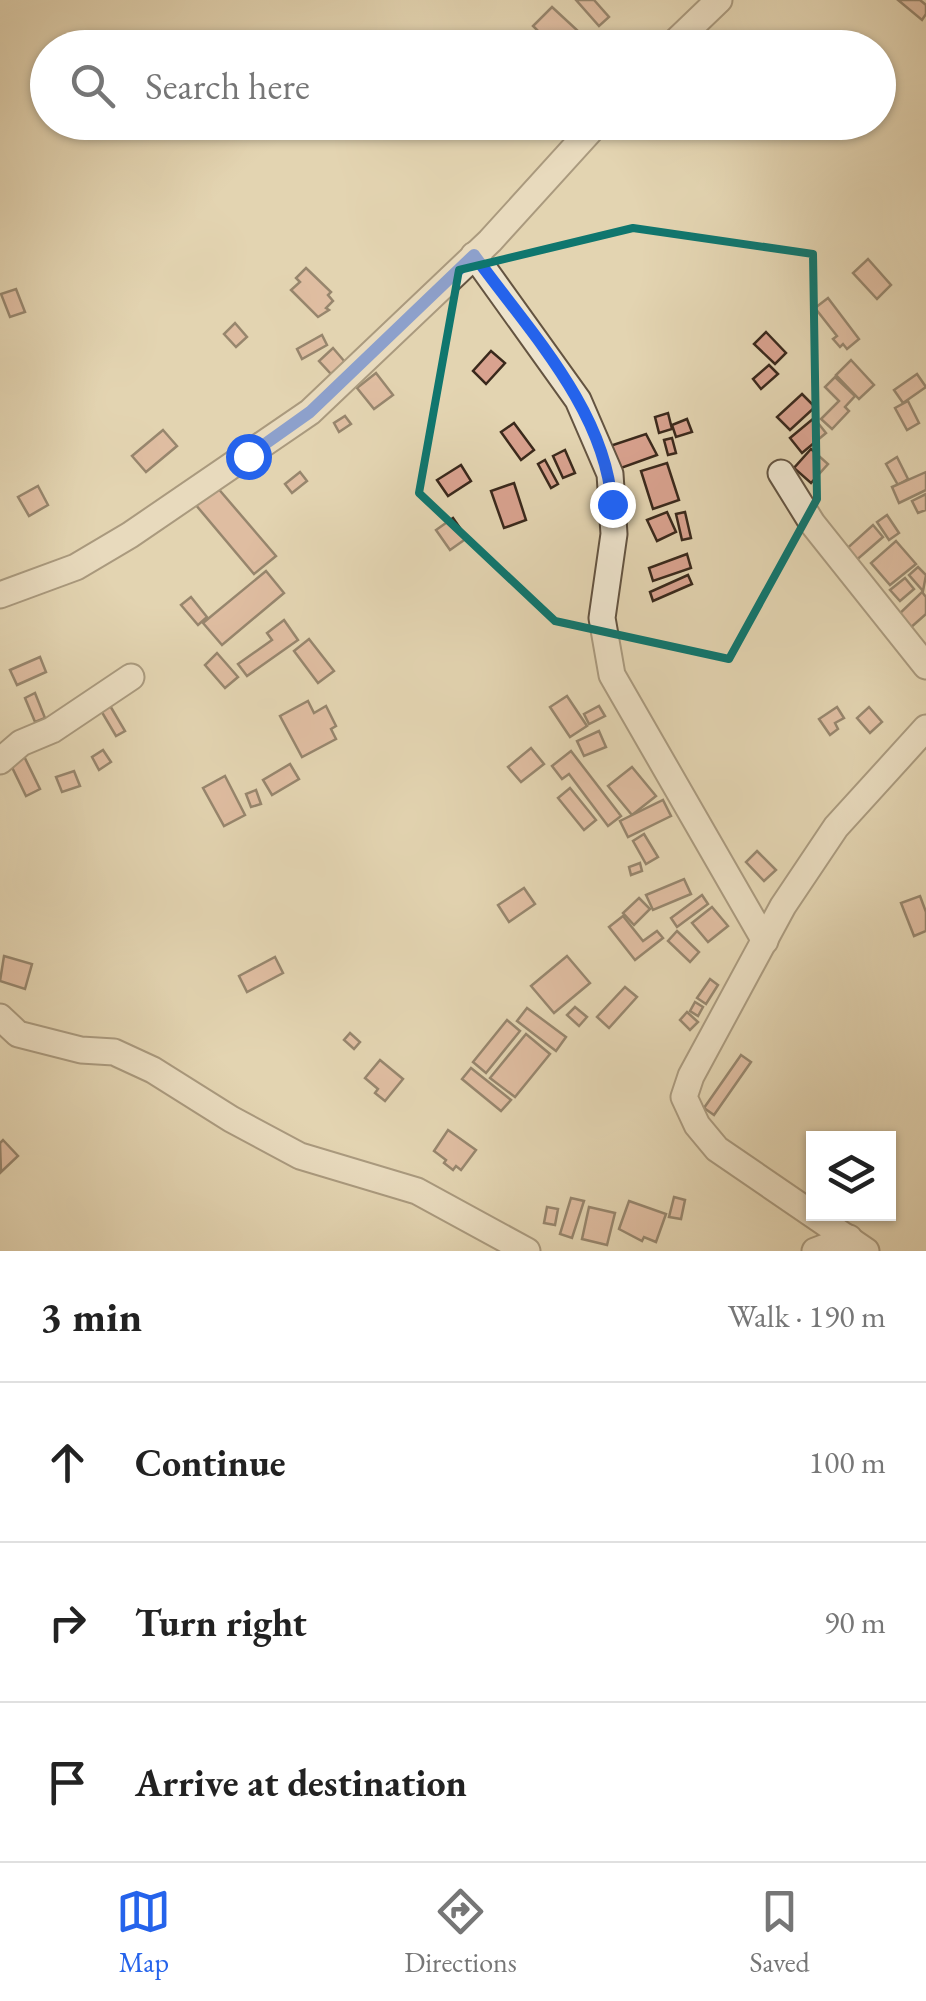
<!DOCTYPE html>
<html lang="en">
<head>
<meta charset="utf-8">
<style>
  :root { --surface:#fff; --page:#f6f6f6; --text:#222; --muted:#767676; --line:#e0e0e0; --accent:#2563eb }
  body { margin:0; font-family:"EB Garamond",serif; background:var(--page); color:var(--text) }
  .controls { position:absolute; right:30px; bottom:30px; display:grid; overflow:hidden; border-radius:0px; box-shadow:0 2px 8px #0004 }
  .controls button { width:90px; height:90px; display:grid; place-items:center; padding:0; border:0; border-bottom:2px solid var(--line); background:var(--surface); color:var(--text); font:50px sans-serif }
  .stop { position:absolute; width:30px; height:30px; margin:-22px; border:8px solid #2563eb; border-radius:50%; background:#fff }
  .stop.end { background:#2563eb; border-color:#fff; box-shadow:0 2px 10px #0008 }
  .list { margin:0; padding:0; list-style:none }
  h2 { display:flex; justify-content:space-between; align-items:center; height:130px; margin:0; padding:0 40px; font-size:42px }
  h2 small { font-size:32px; font-weight:400; color:var(--muted) }
  .list li { display:grid; grid-template-columns:65px 1fr auto; gap:30px; align-items:center; box-sizing:border-box; height:160px; padding:0 40px; border-top:2px solid var(--line) }
  .list b { display:block; font-size:38px; white-space:nowrap }
  .list em { font-size:32px; font-style:normal; color:var(--muted) }
  .icon { flex:none; width:55px; height:55px; fill:none; stroke:currentColor; stroke-width:2; stroke-linecap:round; stroke-linejoin:round }
  .map { position:relative; flex:none; width:926px; height:1251px; overflow:hidden }
  .search { position:absolute; background:var(--surface); box-shadow:0 2px 8px #0004; left:30px; right:30px; top:30px; height:110px; display:flex; align-items:center; gap:25px; box-sizing:border-box; padding:0 35px; border-radius:55px; color:var(--muted); font-size:38px }
  .sheet { height:610px; background:var(--surface) }
  nav { display:flex; justify-content:space-around; align-items:center; box-sizing:border-box; height:140px; border-top:2px solid var(--line); background:var(--surface); font-size:28px; color:var(--muted) }
  nav a { display:grid; justify-items:center; gap:5px }
  nav .on { color:var(--accent) }
  .map>svg:first-child { display:block }
</style>
</head>
<body>
<div class="map">
<svg width="926" height="1251" viewBox="0 0 926 1251">
  <rect width="100%" height="100%" fill="#e3d4b1"/>
  <filter id="stains"><feTurbulence type="fractalNoise" baseFrequency=".002" numOctaves="4"/><feColorMatrix values="0 0 0 0 .2 0 0 0 0 .09 0 0 0 0 .02 0 0 0 .5 -.17"/></filter>
  <radialGradient id="worn" r=".72"><stop offset=".6" stop-color="#630" stop-opacity="0"/><stop offset="1" stop-color="#630" stop-opacity=".3"/></radialGradient>
  <g fill="#d9a28f" stroke="#3a291c" stroke-width="2.5">
    <polygon points="576,0 594,0 609,17 599,26"/>
    <polygon points="898,0 920,0 926,5 926,14 922,20"/>
    <polygon points="552,7 578,31 570,39 573,43 568,48 555,48 533,26"/>
    <polygon points="808,32 821,48 791,48"/>
    <polygon points="868,259 891,285 877,299 853,273"/>
    <polygon points="306,268 331,292 328,295 333,301 326,308 329,310 318,317 291,290 300,282 296,278"/>
    <polygon points="16,289 25,312 10,317 1,294"/>
    <polygon points="828,298 859,339 847,349 843,344 840,347 833,339 837,336 815,308"/>
    <polygon points="235,323 247,337 236,347 224,334"/>
    <polygon points="766,332 786,353 775,364 754,344"/>
    <polygon points="322,335 327,345 302,359 297,349"/>
    <polygon points="333,348 345,362 331,374 319,361"/>
    <polygon points="491,351 505,363 486,384 473,371"/>
    <polygon points="851,360 874,385 859,399 836,375"/>
    <polygon points="769,365 778,374 761,389 753,379"/>
    <polygon points="376,373 393,395 374,409 357,388"/>
    <polygon points="917,374 926,387 903,403 894,390"/>
    <polygon points="835,377 855,396 845,407 849,411 832,429 821,419 839,401 825,387"/>
    <polygon points="802,394 815,407 790,430 777,417"/>
    <polygon points="908,401 919,423 907,430 895,408"/>
    <polygon points="668,413 672,429 659,433 655,417"/>
    <polygon points="345,416 351,424 339,432 334,423"/>
    <polygon points="814,418 826,433 802,453 790,438"/>
    <polygon points="687,419 692,432 676,437 672,425"/>
    <polygon points="514,423 534,450 521,460 501,432"/>
    <polygon points="163,430 177,446 146,472 132,456"/>
    <polygon points="646,434 657,455 621,468 610,446"/>
    <polygon points="672,438 676,453 668,455 664,440"/>
    <polygon points="811,449 828,464 811,483 794,468"/>
    <polygon points="565,450 575,473 563,478 553,456"/>
    <polygon points="897,457 908,479 898,485 886,464"/>
    <polygon points="545,460 558,484 551,488 538,464"/>
    <polygon points="667,463 679,500 653,509 641,471"/>
    <polygon points="461,465 471,481 448,496 437,480"/>
    <polygon points="300,472 307,481 292,493 285,484"/>
    <polygon points="926,472 926,490 899,503 892,487"/>
    <polygon points="514,483 526,520 504,528 491,491"/>
    <polygon points="38,486 48,505 29,516 18,497"/>
    <polygon points="216,486 276,556 254,574 195,504"/>
    <polygon points="926,494 926,510 918,513 912,501"/>
    <polygon points="667,512 676,532 657,541 647,520"/>
    <polygon points="685,512 691,538 682,540 676,514"/>
    <polygon points="887,515 899,533 889,540 877,522"/>
    <polygon points="453,518 467,538 450,550 436,530"/>
    <polygon points="873,525 883,537 853,563 843,552"/>
    <polygon points="896,541 916,564 890,585 871,563"/>
    <polygon points="687,554 691,568 653,581 649,568"/>
    <polygon points="918,567 926,575 923,591 909,575"/>
    <polygon points="266,571 284,593 222,645 203,623"/>
    <polygon points="688,575 692,584 653,601 650,592"/>
    <polygon points="905,578 914,589 900,601 890,590"/>
    <polygon points="922,592 926,597 926,614 909,629 897,616"/>
    <polygon points="191,597 207,617 198,625 181,605"/>
    <polygon points="284,620 298,640 247,676 238,664 272,640 267,633"/>
    <polygon points="309,639 334,671 318,683 294,651"/>
    <polygon points="217,653 238,677 225,688 205,665"/>
    <polygon points="40,657 46,672 17,685 10,670"/>
    <polygon points="35,693 45,718 35,722 25,698"/>
    <polygon points="567,696 587,726 570,737 550,707"/>
    <polygon points="308,701 314,713 326,706 336,726 331,729 336,739 302,757 280,716"/>
    <polygon points="109,704 125,731 116,736 100,709"/>
    <polygon points="599,706 605,716 589,724 584,714"/>
    <polygon points="837,707 844,718 835,723 838,729 830,735 819,719"/>
    <polygon points="869,707 882,722 870,733 857,718"/>
    <polygon points="599,731 606,747 584,756 577,741"/>
    <polygon points="531,748 544,764 521,782 508,767"/>
    <polygon points="21,750 40,789 26,796 7,757"/>
    <polygon points="103,750 111,762 99,770 92,757"/>
    <polygon points="571,751 621,816 608,826 569,774 562,779 552,766"/>
    <polygon points="290,764 299,779 272,795 263,780"/>
    <polygon points="632,767 656,796 632,815 608,786"/>
    <polygon points="74,771 80,786 62,792 56,777"/>
    <polygon points="225,776 245,815 224,826 203,788"/>
    <polygon points="570,788 596,820 584,830 558,798"/>
    <polygon points="256,790 261,804 251,807 246,794"/>
    <polygon points="663,800 671,816 628,837 620,821"/>
    <polygon points="644,834 658,857 646,864 633,841"/>
    <polygon points="757,851 776,870 764,881 746,862"/>
    <polygon points="640,863 642,871 631,875 629,867"/>
    <polygon points="684,879 691,894 653,910 646,895"/>
    <polygon points="524,888 535,904 509,922 498,905"/>
    <polygon points="702,895 708,904 677,927 671,918"/>
    <polygon points="920,896 926,912 926,931 914,936 901,903"/>
    <polygon points="639,898 650,909 634,925 623,913"/>
    <polygon points="712,907 728,926 708,942 692,923"/>
    <polygon points="623,916 643,941 657,931 663,938 635,960 609,927"/>
    <polygon points="677,931 699,952 690,962 668,941"/>
    <polygon points="4,956 32,964 25,989 0,981"/>
    <polygon points="567,956 590,983 554,1013 531,986"/>
    <polygon points="275,957 283,973 247,992 239,976"/>
    <polygon points="710,979 718,985 706,1004 697,998"/>
    <polygon points="625,987 637,997 609,1028 597,1017"/>
    <polygon points="695,1002 703,1007 698,1016 690,1011"/>
    <polygon points="575,1007 587,1017 579,1026 567,1015"/>
    <polygon points="527,1008 566,1037 556,1051 517,1021"/>
    <polygon points="687,1012 698,1022 690,1030 680,1020"/>
    <polygon points="507,1020 520,1031 486,1073 473,1062"/>
    <polygon points="350,1033 360,1042 354,1049 344,1040"/>
    <polygon points="526,1034 550,1054 515,1097 490,1078"/>
    <polygon points="741,1055 751,1062 714,1115 704,1108"/>
    <polygon points="380,1060 403,1079 385,1101 375,1093 378,1089 365,1078"/>
    <polygon points="471,1068 511,1100 501,1111 462,1079"/>
    <polygon points="448,1130 476,1150 461,1170 456,1166 453,1170 444,1163 446,1160 434,1151"/>
    <polygon points="3,1140 18,1156 1,1172 0,1143"/>
    <polygon points="674,1197 685,1200 681,1219 669,1217"/>
    <polygon points="571,1198 584,1201 572,1238 560,1234"/>
    <polygon points="629,1201 666,1214 656,1242 644,1237 642,1241 619,1229"/>
    <polygon points="547,1207 558,1209 555,1225 544,1223"/>
    <polygon points="589,1207 615,1213 607,1245 582,1239"/>
  </g>
  <g fill="none" stroke-linecap="round" stroke-linejoin="round">
    <defs>
      <g id="minor">
        <polyline points="669,48 719,0"/>
        <polyline points="474,255 578,400 610,474 614,534 602,618 612,675 765,941"/>
        <polyline points="781,473 812,523 926,666"/>
        <polyline points="0,595 76,567 130,535 310,412 490,241 598,122"/>
        <polyline points="0,761 21,743 52,730 131,677"/>
        <polyline points="0,1017 18,1034 81,1050 114,1052 153,1070 231,1119 300,1156 417,1191 527,1251"/>
        <polyline points="815,1251 849,1238"/>
        <polyline points="866,1251 717,1149 697,1125 684,1097 691,1076 783,906 836,827 926,728"/>
      </g>
    </defs>
    <use href="#minor" stroke="#645441" stroke-width="29"/>
    <use href="#minor" stroke="#ede3cc" stroke-width="25"/>
  </g>
  <g fill="none" stroke-linecap="round" stroke-linejoin="round">
    <path stroke="#2563eb" stroke-width="12" d="M248,456L310,412L474,255C528,330 605,409 612,504"/>
  </g>
  <path d="M0 0H926V1251H0ZM633,228L813,254L817,499L729,659L555,621L419,493L459,270Z" fill="#e3d4b1" fill-opacity=".55" fill-rule="evenodd"/>
  <path fill="none" stroke="#0f766e" stroke-width="8" stroke-linejoin="round" d="M633,228L813,254L817,499L729,659L555,621L419,493L459,270Z"/>
  <rect width="100%" height="100%" filter="url(#stains)"/>
  <rect width="100%" height="100%" fill="url(#worn)"/>
</svg>
<div class="controls">
<button><svg class="icon" aria-label="layers" viewBox="0 0 24 24"><path d="M12 4l9 5-9 5-9-5zM3 14l9 5 9-5"/></svg></button>
</div>
<div class="stop" style="left:248px;top:456px"></div>
<div class="stop end" style="left:612px;top:504px"></div>
<div class="search"><svg class="icon" aria-label="search" viewBox="0 0 24 24"><circle cx="10" cy="10" r="6"/><path d="M15 15l6 6"/></svg>Search here</div>
</div>
<section class="sheet">
<h2>3 min<small>Walk · 190 m</small></h2>
<ul class="list">
<li><svg class="icon" aria-label="ahead" viewBox="0 0 24 24"><path d="M12 20V5M6 11l6-6 6 6"/></svg><div><b>Continue</b></div><em>100 m</em></li>
<li><svg class="icon" aria-label="right" viewBox="0 0 24 24"><path d="M7 20v-9h11M14 6l5 5-5 5"/></svg><div><b>Turn right</b></div><em>90 m</em></li>
<li><svg class="icon" aria-label="arrive" viewBox="0 0 24 24"><path d="M6 21V4h12l-3 4 3 4H6"/></svg><div><b>Arrive at destination</b></div></li>
</ul>
</section>
<nav>
<a class="on"><svg class="icon" aria-label="map" viewBox="0 0 24 24"><path d="M3 6l6-2 6 2 6-2v14l-6 2-6-2-6 2zM9 4v14M15 6v14"/></svg>Map</a>
<a><svg class="icon" aria-label="directions" viewBox="0 0 24 24"><path d="M12 3l9 9-9 9-9-9zM9 14v-3h6M13 9l2 2-2 2"/></svg>Directions</a>
<a><svg class="icon" aria-label="saved" viewBox="0 0 24 24"><path d="M7 4h10v16l-5-4-5 4z"/></svg>Saved</a>
</nav>
</body>
</html>
